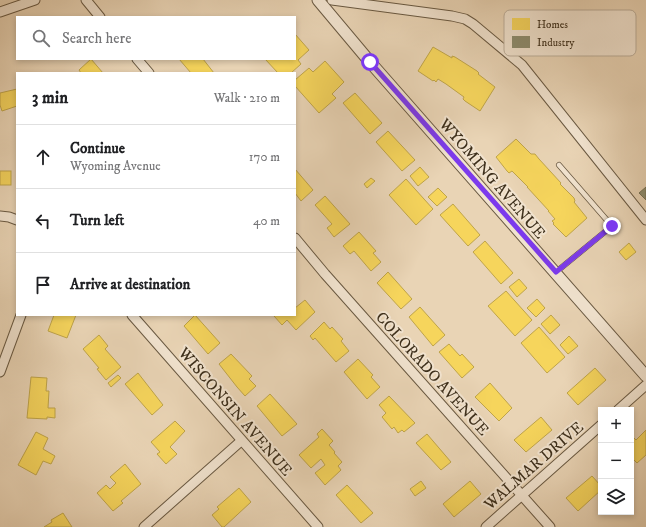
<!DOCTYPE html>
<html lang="en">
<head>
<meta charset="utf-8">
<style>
  :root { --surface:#fff; --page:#f2f2f2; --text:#202124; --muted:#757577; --line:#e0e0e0 }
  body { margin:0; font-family:"IM FELL DW Pica",serif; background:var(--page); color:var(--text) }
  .controls { position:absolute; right:12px; bottom:12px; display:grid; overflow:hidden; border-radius:0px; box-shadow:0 2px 6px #0003 }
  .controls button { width:36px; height:36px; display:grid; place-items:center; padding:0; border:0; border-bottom:1px solid var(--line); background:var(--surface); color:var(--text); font:20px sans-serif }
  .stop { position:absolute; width:12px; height:12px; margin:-9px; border:3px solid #7c3aed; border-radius:50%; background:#fff }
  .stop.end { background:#7c3aed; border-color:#fff; box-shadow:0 1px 4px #0008 }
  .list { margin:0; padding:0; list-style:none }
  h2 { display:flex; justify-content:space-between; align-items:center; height:52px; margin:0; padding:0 16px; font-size:17px }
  h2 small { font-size:13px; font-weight:400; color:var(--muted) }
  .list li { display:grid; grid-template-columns:26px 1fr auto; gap:12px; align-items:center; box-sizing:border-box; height:64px; padding:0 16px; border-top:1px solid var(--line) }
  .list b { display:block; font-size:15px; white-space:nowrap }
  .list p { margin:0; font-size:13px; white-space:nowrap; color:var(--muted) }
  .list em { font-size:13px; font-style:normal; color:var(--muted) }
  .icon { flex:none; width:22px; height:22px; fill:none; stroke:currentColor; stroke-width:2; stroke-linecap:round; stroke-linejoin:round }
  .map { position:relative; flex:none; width:646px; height:527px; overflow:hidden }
  .search { position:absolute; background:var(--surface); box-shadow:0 2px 6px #0003; left:16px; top:16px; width:280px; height:44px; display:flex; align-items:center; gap:10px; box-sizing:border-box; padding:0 14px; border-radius:0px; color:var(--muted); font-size:15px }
  .panel { position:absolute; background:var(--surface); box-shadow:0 2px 6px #0003; left:16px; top:72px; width:280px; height:244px; border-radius:0px }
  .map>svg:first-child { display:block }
</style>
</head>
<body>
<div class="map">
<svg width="646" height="527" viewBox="0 0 646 527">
  <rect width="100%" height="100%" fill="#e9d4b5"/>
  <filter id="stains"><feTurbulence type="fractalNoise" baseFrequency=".005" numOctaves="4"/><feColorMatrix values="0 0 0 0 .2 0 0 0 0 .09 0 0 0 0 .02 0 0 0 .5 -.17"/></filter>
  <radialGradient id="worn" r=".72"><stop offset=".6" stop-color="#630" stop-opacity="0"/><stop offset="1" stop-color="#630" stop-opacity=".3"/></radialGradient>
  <g fill="#f6d55c" stroke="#bfa449">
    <polygon points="295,34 309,50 298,60 301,64 291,73 278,73 265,59 295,59"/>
    <polygon points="433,47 452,58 452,56 455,57 477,71 479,73 478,74 495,87 480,111 465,101 463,99 464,97 446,84 438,79 436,82 434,80 433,81 418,71"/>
    <polygon points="91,59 103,73 81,73 79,70"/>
    <polygon points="179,59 203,59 214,73 191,73"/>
    <polygon points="325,61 344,82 332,94 336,98 319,113 295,86 295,80 309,68 313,72"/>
    <polygon points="17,89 17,106 2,111 0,105 0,93"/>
    <polygon points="355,93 382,123 370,134 343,103"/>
    <polygon points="388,131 415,160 402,171 376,142"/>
    <polygon points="516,139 531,154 535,154 539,159 561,183 560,184 574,198 575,201 574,202 587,218 566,237 553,224 554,223 552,221 555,219 548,211 549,211 527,187 528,187 512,171 509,173 507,171 496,157"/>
    <polygon points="420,167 429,177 418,186 410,176"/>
    <polygon points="295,169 313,190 301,201 295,193"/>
    <rect x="0" y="171" width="11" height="14"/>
    <polygon points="371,178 375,181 367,188 364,184"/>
    <polygon points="406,179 433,209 416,225 389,195"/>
    <polygon points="438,188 447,197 437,206 428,197"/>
    <polygon points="325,196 350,224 334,237 327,228 332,224 315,205"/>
    <polygon points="453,204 480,235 468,246 440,215"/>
    <polygon points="359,232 376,251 373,253 381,262 371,271 354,251 350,254 343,246"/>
    <polygon points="485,241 513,273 501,284 473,252"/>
    <polygon points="629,243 636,252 626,260 619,252"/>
    <polygon points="388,272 412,299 401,309 377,283"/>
    <polygon points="519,279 527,288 517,297 509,287"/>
    <polygon points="506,291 532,320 515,336 488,306"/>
    <polygon points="537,299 545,308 536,317 527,308"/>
    <polygon points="305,300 315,312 296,330 287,320 282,325 274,316 276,315 295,315 295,308"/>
    <polygon points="420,307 445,335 433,346 409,317"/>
    <polygon points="54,315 76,315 67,338 48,331"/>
    <polygon points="195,315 220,343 208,354 184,326"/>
    <polygon points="551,315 560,325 550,334 541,324"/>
    <polygon points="324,322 330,329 332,327 343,339 341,341 349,351 336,362 315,338 313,340 310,336"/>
    <polygon points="539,327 565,357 547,373 521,343"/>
    <polygon points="99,335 108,346 105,349 121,367 106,380 97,369 99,368 83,349"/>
    <polygon points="569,336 578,346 568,354 560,345"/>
    <polygon points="449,344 460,356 462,354 474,367 462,378 439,352"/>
    <polygon points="231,354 252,376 249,379 256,386 245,396 237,387 219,364"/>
    <polygon points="358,359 373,375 371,377 380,387 367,399 344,372"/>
    <polygon points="595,368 606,380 578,405 567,393"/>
    <polygon points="138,373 163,405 152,415 125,384"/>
    <polygon points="118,375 121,378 111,387 108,383"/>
    <polygon points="31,377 47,378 46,391 49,391 48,408 55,408 55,418 47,417 47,419 27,418"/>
    <polygon points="490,383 512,408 499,421 475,397"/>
    <polygon points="270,394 297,424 282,436 257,406"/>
    <polygon points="389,396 415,423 404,432 402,430 398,433 394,427 392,429 382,417 386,413 379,405"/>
    <polygon points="541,417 552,430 526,452 514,440"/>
    <polygon points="175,421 185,431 170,447 177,454 166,464 157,454 160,452 151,442"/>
    <polygon points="322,429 333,441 329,445 335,452 334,453 342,462 338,466 341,470 325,485 315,473 325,465 321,459 311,468 299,455 319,437 317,434"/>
    <polygon points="646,430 646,455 637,463 631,457 631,441 634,438 636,440"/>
    <polygon points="36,432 48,438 43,449 55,456 51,464 43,461 36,475 18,465"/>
    <polygon points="427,434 451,462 441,470 416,443"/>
    <polygon points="125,464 141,484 121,501 123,503 113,511 97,493 106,485 110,489 116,483 110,477"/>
    <polygon points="592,476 601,486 601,490 578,511 566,498"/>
    <polygon points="421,481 426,488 415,496 410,489"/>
    <polygon points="470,481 481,494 454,517 443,504"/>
    <polygon points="347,485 373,513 361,523 336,495"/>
    <polygon points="239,488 251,502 224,527 222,527 212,515 219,509 217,507"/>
    <polygon points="63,513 72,527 44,527 52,522 51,520"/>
  </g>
  <polygon fill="#8c8c6e" stroke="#757055" points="646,187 646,200 639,193"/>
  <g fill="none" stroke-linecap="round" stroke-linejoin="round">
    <defs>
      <polyline id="service" points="556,272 612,226 559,165"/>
      <g id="minor">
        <polyline points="86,0 100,17"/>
        <polyline points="332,0 452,16 465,19 473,24 522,65 646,220"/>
        <polyline points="0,12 35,0"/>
        <polyline points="137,59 149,73"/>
        <polyline points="0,216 9,217 17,220"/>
        <polyline points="295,238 325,274 550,527"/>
        <polyline points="132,315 318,527"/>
        <polyline points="0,372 21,315"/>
        <polyline points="618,410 646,385"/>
        <polyline points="144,527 241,441"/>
        <polyline points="486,527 601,425"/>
      </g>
      <polyline id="tertiary" points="318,0 370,62 646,376"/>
    </defs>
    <use href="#service" stroke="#695942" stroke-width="6"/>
    <use href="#minor" stroke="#695942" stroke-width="11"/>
    <use href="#tertiary" stroke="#695942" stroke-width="13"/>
    <use href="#service" stroke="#f1e3cf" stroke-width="4.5"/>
    <use href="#minor" stroke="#f1e3cf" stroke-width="9"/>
    <use href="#tertiary" stroke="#f1e3cf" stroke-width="11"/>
  </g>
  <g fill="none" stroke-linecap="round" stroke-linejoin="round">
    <polyline stroke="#7c3aed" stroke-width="5" points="370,62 556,272 612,226"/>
  </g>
  <g text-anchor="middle" stroke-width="4" stroke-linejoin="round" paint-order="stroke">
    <g font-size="16" fill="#3e301c" stroke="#f1e3cf">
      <text transform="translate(493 178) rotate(49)" y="6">WYOMING AVENUE</text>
      <text transform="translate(433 373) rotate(48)" y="6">COLORADO AVENUE</text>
      <text transform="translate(236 411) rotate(49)" y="6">WISCONSIN AVENUE</text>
      <text transform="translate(533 465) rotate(-41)" y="6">WALMAR DRIVE</text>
    </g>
  </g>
  <rect x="504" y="10" width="132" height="46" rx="6" fill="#f1e3cf" stroke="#bbad99" stroke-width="1"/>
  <rect x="512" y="18" width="18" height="12" fill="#f6d55c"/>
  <rect x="512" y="36" width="18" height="12" fill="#8c8c6e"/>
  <g font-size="11" fill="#3e301c">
    <text x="537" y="28">Homes</text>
    <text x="537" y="46">Industry</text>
  </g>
  <rect width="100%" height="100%" filter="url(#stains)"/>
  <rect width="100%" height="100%" fill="url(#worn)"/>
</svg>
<div class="controls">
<button>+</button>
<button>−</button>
<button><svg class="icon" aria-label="layers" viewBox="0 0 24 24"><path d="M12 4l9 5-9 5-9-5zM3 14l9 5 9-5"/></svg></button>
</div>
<div class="stop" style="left:370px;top:62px"></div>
<div class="stop end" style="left:612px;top:226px"></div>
<div class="search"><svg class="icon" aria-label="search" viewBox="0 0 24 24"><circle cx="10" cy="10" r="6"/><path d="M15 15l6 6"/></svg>Search here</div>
<section class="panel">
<h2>3 min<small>Walk · 210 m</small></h2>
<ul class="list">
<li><svg class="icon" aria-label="ahead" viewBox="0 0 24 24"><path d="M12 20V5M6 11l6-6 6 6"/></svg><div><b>Continue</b><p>Wyoming Avenue</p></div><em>170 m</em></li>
<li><svg class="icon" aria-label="left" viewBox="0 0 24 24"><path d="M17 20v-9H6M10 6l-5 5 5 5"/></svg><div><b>Turn left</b></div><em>40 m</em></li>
<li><svg class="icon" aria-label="arrive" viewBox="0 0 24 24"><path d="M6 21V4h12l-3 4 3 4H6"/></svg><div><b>Arrive at destination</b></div></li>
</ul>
</section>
</div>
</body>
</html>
